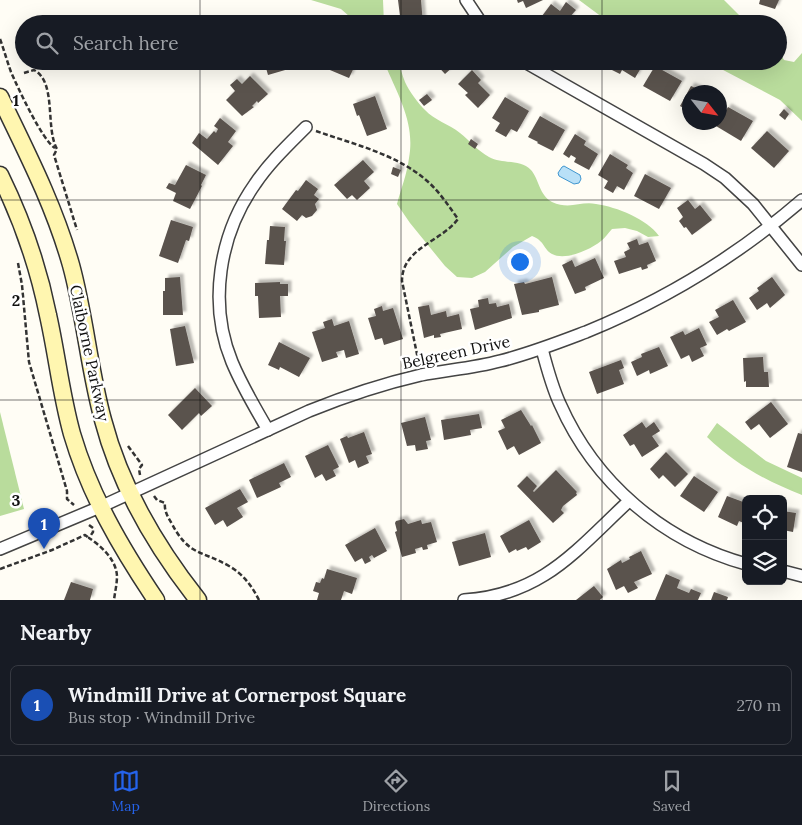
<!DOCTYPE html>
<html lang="en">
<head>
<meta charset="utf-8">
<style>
  :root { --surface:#171b24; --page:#20242c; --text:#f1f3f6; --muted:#9ea1a6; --line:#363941; --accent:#2563eb }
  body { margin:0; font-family:Lora,serif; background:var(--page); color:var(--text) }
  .controls { position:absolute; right:15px; bottom:15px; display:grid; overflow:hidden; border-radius:8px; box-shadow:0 5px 20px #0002 }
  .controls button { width:45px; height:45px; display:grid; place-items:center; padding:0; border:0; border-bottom:1px solid var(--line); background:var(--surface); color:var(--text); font:25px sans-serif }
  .compass { position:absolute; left:682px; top:85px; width:45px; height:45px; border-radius:50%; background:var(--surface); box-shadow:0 5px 20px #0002; rotate:121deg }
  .you { position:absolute; left:519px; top:261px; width:18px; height:18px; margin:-12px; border:4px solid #fff; border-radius:50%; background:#1a73e8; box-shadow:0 0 0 8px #1a73e833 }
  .badge { display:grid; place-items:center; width:32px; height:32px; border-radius:50%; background:var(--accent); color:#fff; font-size:16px; font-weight:700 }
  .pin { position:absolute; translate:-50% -41px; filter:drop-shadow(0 1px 2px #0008) }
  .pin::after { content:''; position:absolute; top:26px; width:18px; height:15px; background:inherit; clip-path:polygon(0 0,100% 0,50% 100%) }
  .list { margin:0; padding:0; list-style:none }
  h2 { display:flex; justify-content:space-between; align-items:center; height:65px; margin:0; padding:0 20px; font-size:21px }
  h2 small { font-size:16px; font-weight:400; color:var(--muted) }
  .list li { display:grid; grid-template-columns:32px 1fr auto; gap:15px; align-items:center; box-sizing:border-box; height:80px; margin:0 10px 10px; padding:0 10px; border:1px solid var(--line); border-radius:8px }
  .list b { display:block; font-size:19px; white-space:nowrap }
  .list p { margin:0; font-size:16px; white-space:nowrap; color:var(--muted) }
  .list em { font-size:16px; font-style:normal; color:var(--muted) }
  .icon { flex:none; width:28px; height:28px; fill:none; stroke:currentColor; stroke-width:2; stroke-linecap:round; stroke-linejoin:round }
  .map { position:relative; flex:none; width:802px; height:600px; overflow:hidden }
  .search { position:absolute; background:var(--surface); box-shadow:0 5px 20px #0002; left:15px; right:15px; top:15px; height:55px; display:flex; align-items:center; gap:12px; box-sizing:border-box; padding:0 18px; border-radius:28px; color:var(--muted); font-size:19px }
  .sheet { height:155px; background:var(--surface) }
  nav { display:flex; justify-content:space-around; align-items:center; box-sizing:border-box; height:70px; border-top:1px solid var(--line); background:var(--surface); font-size:14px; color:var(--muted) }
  nav a { display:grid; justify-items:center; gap:2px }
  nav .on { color:var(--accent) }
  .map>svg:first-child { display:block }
</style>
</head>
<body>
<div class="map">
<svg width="802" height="600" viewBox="0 0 802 600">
  <defs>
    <filter id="shadow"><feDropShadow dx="3.5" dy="-3.5" stdDeviation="1" flood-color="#0004"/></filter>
  </defs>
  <rect width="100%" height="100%" fill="#fffdf5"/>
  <g fill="#b9dc9c">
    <polygon points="311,0 383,0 384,24 358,24 341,9"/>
    <polygon points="579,0 724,0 748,24 610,23"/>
    <polygon points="778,50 784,60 794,62 802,53 802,121 780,100 706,61 778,61"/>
    <path d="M391,61H397C401,68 402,75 405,82C409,91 418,103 425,110C434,120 449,124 460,133C470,141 478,151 489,157C503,165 520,158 531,170C539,179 539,195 552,202C570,210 580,201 596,204C617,207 647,219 659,236L648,237L637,231L625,228L612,229C608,233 605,238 601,241C590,250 565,261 552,254C543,249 545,241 532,236L513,247L485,272L472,278L457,277L445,266L410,223L397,204C401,189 407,174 409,158C415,125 400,99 387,69Z"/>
    <polygon points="0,412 24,509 0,516"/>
    <path d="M717,423L766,461L802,478V495C766,481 735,464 707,437Z"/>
  </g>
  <polygon fill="#b9e0f7" stroke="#3f96cf" points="564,166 580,175 581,179 579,183 574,184 559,176 558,173 562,167"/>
  <g fill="#5a524d" filter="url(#shadow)">
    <polygon points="398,0 421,0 423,24 401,24"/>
    <polygon points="517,0 543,0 526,8 523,1 518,3"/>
    <polygon points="760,0 779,0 775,9 759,4"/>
    <polygon points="566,2 576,10 569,18 575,22 573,24 536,24 551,4 560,11"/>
    <polygon points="264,61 300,61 301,62 291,65 292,68 268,75"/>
    <polygon points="320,61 357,61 349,78 318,65"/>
    <polygon points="433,61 465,61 466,63 459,69 455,65 445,74"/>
    <polygon points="612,61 645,61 635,78 622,70 620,74 608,68"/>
    <polygon points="655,66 682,81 670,101 643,86"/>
    <polygon points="472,70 481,80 478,83 490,95 478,108 465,95 468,93 458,84"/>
    <polygon points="250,76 268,94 258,103 257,101 252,106 254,107 242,116 226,100 235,91 230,85 237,79 242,84"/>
    <polygon points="691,86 705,92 690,92 690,112 680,106"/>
    <polygon points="427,94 432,100 424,106 419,100"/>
    <polygon points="375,96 387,129 367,136 359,115 357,116 353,104"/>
    <polygon points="505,97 529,111 517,132 511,129 506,137 495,131 500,123 492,118"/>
    <polygon points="728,107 753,121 741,141 716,126"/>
    <polygon points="784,109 789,114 785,120 779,115"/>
    <polygon points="540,116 565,130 553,151 537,143 538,142 528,137"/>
    <polygon points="220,118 236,131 228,142 233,146 218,165 192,143 199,133 207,139 214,131 216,133 218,129 214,126"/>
    <polygon points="767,131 789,151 774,168 751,148"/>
    <polygon points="575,134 586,141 584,145 598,154 589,170 574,162 576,158 571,155 569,158 563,154"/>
    <polygon points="471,139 478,144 475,149 468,144"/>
    <polygon points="610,154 628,165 626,168 633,173 624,190 617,186 613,193 604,188 608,181 598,175"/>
    <polygon points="363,160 374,172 364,181 370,188 357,200 352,195 347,199 334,185"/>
    <polygon points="186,165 206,175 201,185 202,186 190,209 173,201 176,193 166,188 169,183 175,185"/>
    <polygon points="393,167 401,170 398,177 391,174"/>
    <polygon points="645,174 671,188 659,209 634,196"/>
    <polygon points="306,180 318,189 314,195 319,199 315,204 317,210 312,216 306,218 302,215 297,221 282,209 296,190 298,191"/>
    <polygon points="688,200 695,209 700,205 712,220 692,235 686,227 684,228 679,221 683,217 677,208"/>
    <polygon points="171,220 193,227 189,241 186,240 178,263 159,256"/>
    <polygon points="270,226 285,227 284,241 286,241 284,265 265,264 267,240 269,240"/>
    <polygon points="637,239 639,245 648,242 656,261 647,265 648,268 642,270 641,267 619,274 614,261 626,257 624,252 630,249 627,243"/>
    <polygon points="595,258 604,278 585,287 586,290 575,294 562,265 572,260 575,267"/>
    <polygon points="180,277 183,315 163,315 163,291 165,291 165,278"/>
    <polygon points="552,277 559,305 539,310 539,312 522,315 514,284 524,282 525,284"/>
    <polygon points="772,277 785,295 770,308 767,303 757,310 749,298 759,291 757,288"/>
    <polygon points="280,282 280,284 288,284 288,296 280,296 281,317 259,318 258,296 255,296 255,283"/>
    <polygon points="488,298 489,304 496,303 497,307 509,304 512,318 475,330 470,309 479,307 478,300"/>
    <polygon points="733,300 746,322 729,331 727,329 717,335 709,322 719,317 715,310"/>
    <polygon points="429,305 431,315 446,311 447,317 459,314 462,329 440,334 441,337 434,338 434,335 424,338 418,307"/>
    <polygon points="382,306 383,311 393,308 403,339 384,345 382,338 375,340 368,318 376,316 374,309"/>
    <polygon points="332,319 334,326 349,321 359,354 346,358 344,350 336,352 338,357 322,362 312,332 325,328 323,322"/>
    <polygon points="185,326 194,363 176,366 170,329"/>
    <polygon points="699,328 707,345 700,348 704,356 692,362 689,355 681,359 670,337 683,331 685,335"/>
    <polygon points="279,342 310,358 299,377 280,367 279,370 268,365"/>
    <polygon points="659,347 668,366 650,374 649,370 637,376 631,362 642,357 641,354"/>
    <polygon points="763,357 764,372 768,372 769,387 746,387 746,381 744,382 743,358"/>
    <polygon points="621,360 624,368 619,370 624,384 597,394 589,372"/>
    <polygon points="195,388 212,406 201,416 199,413 182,430 168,415"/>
    <polygon points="771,402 788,424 770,438 759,424 751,430 745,422"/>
    <polygon points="521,410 531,426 532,425 541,443 519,455 514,446 507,450 498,431 505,428 501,420"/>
    <polygon points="479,414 482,428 470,430 471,435 444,440 441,420"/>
    <polygon points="425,417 431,440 426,441 428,449 416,451 415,445 407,446 401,423"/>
    <polygon points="642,422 646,428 654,422 660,431 652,436 659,446 642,457 634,444 630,446 623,435"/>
    <polygon points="364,432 372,454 366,456 369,463 358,468 355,460 349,463 340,439 347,436 348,438"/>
    <polygon points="798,433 802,434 802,472 787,467"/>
    <polygon points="328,445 339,467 333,470 336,476 326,481 322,474 315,478 305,456"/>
    <polygon points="666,452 688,474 675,487 663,475 659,479 650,469"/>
    <polygon points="284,463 291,477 279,483 281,487 257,498 249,480"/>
    <polygon points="556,470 577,492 576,493 577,495 563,506 561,510 564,513 553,523 517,486 527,476 537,486 533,491 534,492"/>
    <polygon points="694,476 718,492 704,512 680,496"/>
    <polygon points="240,489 248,502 237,508 243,517 227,527 223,520 215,525 205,508"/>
    <polygon points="727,496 746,503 746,524 739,521 737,526 718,517"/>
    <polygon points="783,511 796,513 793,532 783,530"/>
    <polygon points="404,519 408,524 421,520 422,524 431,522 437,542 427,545 428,549 423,550 422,547 415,549 416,553 402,557 395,532 397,531 395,523 396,521"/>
    <polygon points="529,520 541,542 528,550 526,547 517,551 516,549 509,553 500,536"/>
    <polygon points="375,528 387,551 374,558 372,555 369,557 371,561 365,564 362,558 355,562 345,545"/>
    <polygon points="485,533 491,557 459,566 452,542"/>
    <polygon points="641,551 652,574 634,582 638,588 628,593 624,586 616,590 607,569 621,560 622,563 630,559 629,557"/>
    <polygon points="327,569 357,578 352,594 344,591 341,600 317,600 319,593 313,591 316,582 320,583 322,578 324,579"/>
    <polygon points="666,574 680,580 677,588 689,593 691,589 701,593 698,600 655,600"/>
    <polygon points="71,582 93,589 90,600 64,600"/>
    <polygon points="594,586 603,597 600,600 576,600"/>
    <polygon points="714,592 728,597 727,600 711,600"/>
  </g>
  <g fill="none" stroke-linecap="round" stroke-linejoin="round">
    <defs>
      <g id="street">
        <polyline points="466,0 482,24"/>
        <polyline points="523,61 704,164 725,178 753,204 802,265"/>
        <path d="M542,349C547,368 552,387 560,404C595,483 663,541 746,564"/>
        <path d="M268,430C255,408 242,386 232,362C208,304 219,235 255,184C269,163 288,145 306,127"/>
        <path d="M0,549L100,507L309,411C346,396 382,384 421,375C447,370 474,368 500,361C529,354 557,343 586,332C667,299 736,257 802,200"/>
        <polyline points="783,571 802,576"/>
        <path d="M464,600C543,595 576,550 629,501"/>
      </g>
      <g id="secondary">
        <path d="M0,97C27,153 54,205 71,265C85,316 89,369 103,420C120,485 157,548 198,600"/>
        <path d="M0,175C22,220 38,265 48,315C57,355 61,395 72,434C90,495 121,548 156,600"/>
      </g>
    </defs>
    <use href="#street" stroke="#444" stroke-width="14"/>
    <use href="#secondary" stroke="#333" stroke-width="19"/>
    <g stroke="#333" stroke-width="2.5" stroke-dasharray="5 2.5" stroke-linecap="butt">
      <path d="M0,39C4,50 7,61 11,72C18,88 42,140 55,148"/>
      <path d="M24,73L34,70C57,82 45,128 57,149L54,155L77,230"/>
      <path d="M316,131C353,144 396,154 426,180C439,191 448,205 458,219C441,242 402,248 402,281L419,364"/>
      <polyline points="18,263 22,285 29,362 67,491 67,499 74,505"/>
      <polyline points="128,446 142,465 139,469 140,475"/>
      <path d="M154,496L157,500L165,503C164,511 168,517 172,524C189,556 201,550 229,566C243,574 252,586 259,600"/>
      <path d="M89,525L93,528V532L89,538C101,546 116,559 117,576C117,584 115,592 114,600"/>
      <polyline points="0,569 52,550 85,535 89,538"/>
    </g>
    <use href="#street" stroke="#fff" stroke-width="11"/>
    <use href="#secondary" stroke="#fff6b0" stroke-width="16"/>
  </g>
  <path fill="none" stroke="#111" stroke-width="1" stroke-opacity="0.55" d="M200,0V24M401,0V24M602,0V24M200,61V600M401,61V600M602,61V600M0,200H802M0,400H802"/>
  <g text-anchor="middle" stroke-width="5" stroke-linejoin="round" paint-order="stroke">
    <g font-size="16" fill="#111" stroke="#fff">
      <text transform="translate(456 352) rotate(-12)" y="6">Belgreen Drive</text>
      <text transform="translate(90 353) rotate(78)" y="6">Claiborne Parkway</text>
    </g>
  </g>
  <g font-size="16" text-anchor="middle" font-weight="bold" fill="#111" stroke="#fff" stroke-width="5" stroke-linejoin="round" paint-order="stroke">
    <text x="16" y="106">1</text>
    <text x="16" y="306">2</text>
    <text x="16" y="506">3</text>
  </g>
</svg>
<div class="controls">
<button><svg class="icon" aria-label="locate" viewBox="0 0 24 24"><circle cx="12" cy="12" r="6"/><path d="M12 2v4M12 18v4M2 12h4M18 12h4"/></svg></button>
<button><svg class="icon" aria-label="layers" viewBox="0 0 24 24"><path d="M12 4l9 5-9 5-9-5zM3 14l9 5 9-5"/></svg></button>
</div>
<svg class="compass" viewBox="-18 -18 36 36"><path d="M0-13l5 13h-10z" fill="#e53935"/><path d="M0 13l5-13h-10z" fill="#9ea1a6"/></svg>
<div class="you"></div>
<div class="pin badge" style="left:44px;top:549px;background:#1a4fb4">1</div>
<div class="search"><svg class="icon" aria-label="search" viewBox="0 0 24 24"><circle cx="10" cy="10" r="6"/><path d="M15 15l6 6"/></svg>Search here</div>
</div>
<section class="sheet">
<h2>Nearby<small></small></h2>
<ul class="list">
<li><span class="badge" style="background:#1a4fb4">1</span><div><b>Windmill Drive at Cornerpost Square</b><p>Bus stop · Windmill Drive</p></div><em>270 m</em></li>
</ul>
</section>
<nav>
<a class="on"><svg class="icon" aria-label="map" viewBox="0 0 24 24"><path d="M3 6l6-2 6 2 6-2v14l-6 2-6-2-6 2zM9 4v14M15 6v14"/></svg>Map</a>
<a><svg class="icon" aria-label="directions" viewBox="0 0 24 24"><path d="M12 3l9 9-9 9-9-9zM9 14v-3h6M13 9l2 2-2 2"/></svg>Directions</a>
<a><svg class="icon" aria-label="saved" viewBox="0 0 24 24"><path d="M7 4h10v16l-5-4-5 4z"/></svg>Saved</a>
</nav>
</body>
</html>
